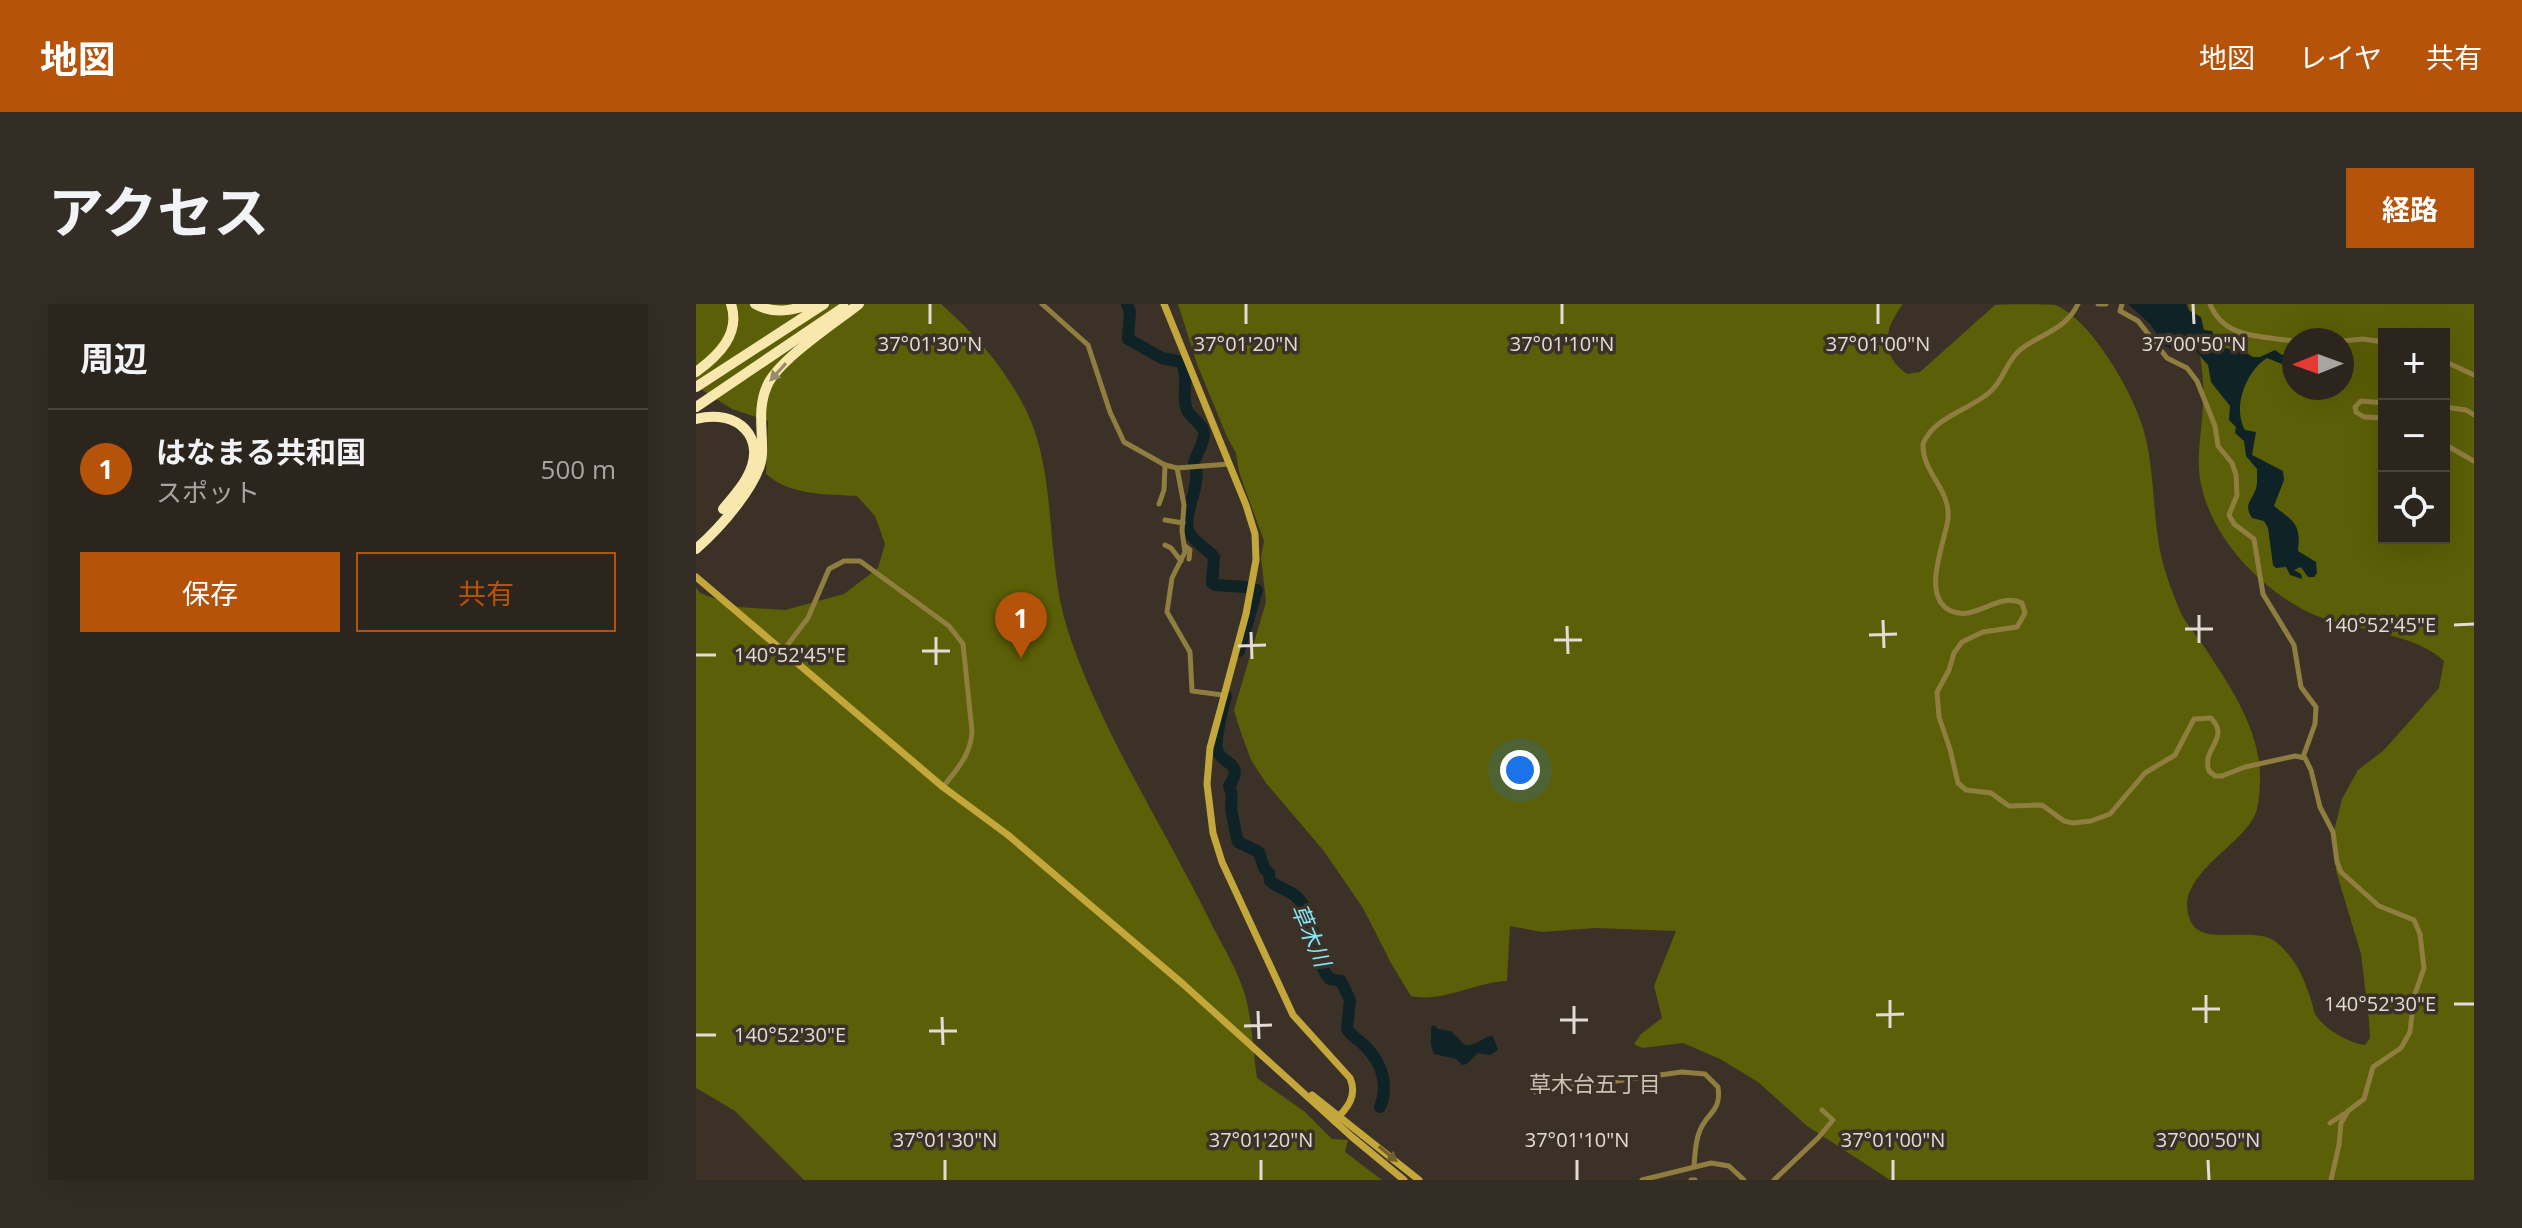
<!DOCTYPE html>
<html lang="ja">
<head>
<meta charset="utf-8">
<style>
  :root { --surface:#2c251d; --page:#342d26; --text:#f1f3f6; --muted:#a6a5a4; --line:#48423b; --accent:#b45309 }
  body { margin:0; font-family:"Open Sans","Noto Sans JP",sans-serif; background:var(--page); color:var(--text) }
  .controls { position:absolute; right:24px; top:24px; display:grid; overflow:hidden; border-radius:0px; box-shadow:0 8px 32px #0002 }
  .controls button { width:72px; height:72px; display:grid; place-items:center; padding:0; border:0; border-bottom:2px solid var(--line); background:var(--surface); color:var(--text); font:40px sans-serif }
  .compass { position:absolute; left:1586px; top:24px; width:72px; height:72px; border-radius:50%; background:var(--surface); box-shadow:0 8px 32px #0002; rotate:269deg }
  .you { position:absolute; left:824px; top:466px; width:28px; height:28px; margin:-20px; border:6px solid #fff; border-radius:50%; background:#1a73e8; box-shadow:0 0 0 12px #1a73e833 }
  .badge { display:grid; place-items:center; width:52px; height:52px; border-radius:50%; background:var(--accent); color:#fff; font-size:26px; font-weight:700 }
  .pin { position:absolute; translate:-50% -66px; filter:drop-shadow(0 2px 4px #0008) }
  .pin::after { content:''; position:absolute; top:42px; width:28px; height:24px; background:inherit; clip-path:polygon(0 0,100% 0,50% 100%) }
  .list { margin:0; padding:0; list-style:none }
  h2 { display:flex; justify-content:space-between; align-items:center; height:104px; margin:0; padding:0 32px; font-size:34px }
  h2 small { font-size:26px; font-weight:400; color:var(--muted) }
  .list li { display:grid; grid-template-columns:52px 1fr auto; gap:24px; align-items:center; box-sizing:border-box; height:120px; padding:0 32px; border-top:2px solid var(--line) }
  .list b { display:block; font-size:30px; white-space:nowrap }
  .list p { margin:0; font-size:26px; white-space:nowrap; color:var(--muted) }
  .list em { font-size:26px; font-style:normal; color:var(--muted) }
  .actions { display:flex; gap:16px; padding:24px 32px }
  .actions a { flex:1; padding:18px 0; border:2px solid var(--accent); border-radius:0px; text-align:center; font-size:28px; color:var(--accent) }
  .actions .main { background:var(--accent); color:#fff }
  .icon { flex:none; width:44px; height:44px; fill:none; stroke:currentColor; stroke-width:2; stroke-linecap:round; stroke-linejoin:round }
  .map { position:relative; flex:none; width:1778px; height:876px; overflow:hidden; border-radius:0px }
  header { display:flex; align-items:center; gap:48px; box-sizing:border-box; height:112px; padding:0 40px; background:var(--accent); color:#fff }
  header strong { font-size:38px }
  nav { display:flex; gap:44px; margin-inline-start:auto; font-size:28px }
  .intro { display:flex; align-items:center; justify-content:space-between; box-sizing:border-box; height:192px; padding:0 48px }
  h1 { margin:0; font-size:56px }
  .button { padding:20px 36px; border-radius:0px; background:var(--accent); color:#fff; font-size:28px; font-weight:700 }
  main { display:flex; gap:48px; padding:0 48px }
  aside { flex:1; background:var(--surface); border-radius:0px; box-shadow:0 8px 32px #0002 }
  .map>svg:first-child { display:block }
</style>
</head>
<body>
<header>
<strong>地図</strong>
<nav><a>地図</a><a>レイヤ</a><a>共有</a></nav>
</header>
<div class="intro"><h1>アクセス</h1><a class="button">経路</a></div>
<main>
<aside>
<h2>周辺<small></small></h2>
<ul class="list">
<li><span class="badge">1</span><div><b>はなまる共和国</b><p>スポット</p></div><em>500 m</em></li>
</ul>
<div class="actions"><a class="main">保存</a><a>共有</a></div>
</aside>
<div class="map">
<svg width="1778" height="876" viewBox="0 0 1778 876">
  <rect width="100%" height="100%" fill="#3b3127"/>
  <g fill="#5b5f07" fill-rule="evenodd">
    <path d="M0,0H245C280,31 310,65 331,108C362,174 349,257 372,327C405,428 471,528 518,625C528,644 540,664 547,685C556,708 557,749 561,774L609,808L636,835L652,836L649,848L686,876H108L39,807L0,784V284L4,289L42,303L89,306L148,290L182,264L189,240L179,212L161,192C130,190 95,192 70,170L72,117L36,105L0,82Z"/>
    <path d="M482,0H1207C1188,25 1183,50 1211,70L1224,68L1299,1C1312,0 1348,0 1359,1C1393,14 1432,81 1444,115C1458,153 1456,195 1462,234C1465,259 1475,286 1485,309C1491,321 1501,332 1509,344C1534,382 1565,427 1564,475C1564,485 1563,502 1559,511C1544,544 1474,574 1495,618C1507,643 1559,621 1580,638C1598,653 1607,671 1614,693C1616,698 1617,705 1619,710C1628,725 1653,739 1669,741L1674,734L1673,717L1665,650L1640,567L1637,531L1646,495L1662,466L1688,446L1743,384L1748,357C1715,326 1652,328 1612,308C1562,283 1513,231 1504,175C1500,150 1507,121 1507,96C1509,63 1500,32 1492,0H1778V876H1194L1111,822L1062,778L1024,755L987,739L946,744L938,740L945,730L966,714L958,682L980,627L899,624L846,628L814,622L811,677C780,678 746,699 715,692L696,661L667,604L627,546L570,479L555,456L544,426L538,406L570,298L565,253L568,237L543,168L540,149L531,133L501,60ZM1688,30H1748V234H1688ZM1598,36H1646V84H1598Z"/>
  </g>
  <g fill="#0f2226">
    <path d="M1432,0H1490L1492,6L1505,13L1508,26L1516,27C1526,53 1541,41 1557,53H1564L1579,46L1586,51L1596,49L1598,58L1586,60L1571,54C1550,67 1536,104 1549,126L1560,128L1556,151L1587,167L1588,176L1578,202C1598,218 1605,219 1602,247L1620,258L1621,269L1618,273H1612L1605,263L1598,266L1605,270L1606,275L1594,271L1590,263L1580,264L1577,261L1572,224L1568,217L1556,214C1548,201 1554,199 1559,187C1562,182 1561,171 1561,165L1550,152L1548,137L1539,129L1540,123L1533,116L1534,102L1515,78L1512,61L1497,44L1479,46L1468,42L1455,21Z"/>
    <path d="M738,721L742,725L755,727L769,741C784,741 787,732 797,732L802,746L794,751L782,749L771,760L766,761L760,755L738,750L735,741V723Z"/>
  </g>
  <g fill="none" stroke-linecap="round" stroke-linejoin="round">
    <g stroke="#0f2226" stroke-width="12">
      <path d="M431,0L434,7L432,35L466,54L486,58C493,76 486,87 490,103C492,114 507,118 508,129C509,138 500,150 498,159"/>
      <path d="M500,165C504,186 484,215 494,230C500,239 511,245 518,253L516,279L519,281L549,283"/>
      <polyline points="543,347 561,286"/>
      <path d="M530,392C527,402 519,435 521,445C525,462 550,457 533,482C539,493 533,499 536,510C538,519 539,528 542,538L563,548L568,564L573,569L574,577C582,584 593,586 601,593C623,616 614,653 634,675L645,677L654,696L651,725C656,733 664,736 670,743C686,759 693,782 684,803"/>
    </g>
    <g stroke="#8f7e3f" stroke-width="5">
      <polyline points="346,0 392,41 414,108 428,138 469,161 481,164 533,160"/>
      <path d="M1382,0C1369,27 1345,29 1324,46C1311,56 1308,75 1295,87C1275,106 1238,112 1227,140C1226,169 1255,185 1252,215C1249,238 1224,293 1255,307C1280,318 1303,287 1326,299L1329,309L1321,323L1287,328L1266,338L1258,349L1253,366L1241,388L1243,413L1254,445L1262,479L1270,486L1295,489L1313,502L1346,501L1368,517L1377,519L1395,517L1414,510L1449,469L1479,451L1498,415L1515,414C1535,435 1505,444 1513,467L1519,472H1526L1549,463L1599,452L1609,454L1615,466L1624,503L1637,528L1641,558L1645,568L1683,602L1718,616L1724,630L1728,664L1718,693L1714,728L1705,744L1677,763L1668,795L1652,807L1645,819L1643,841L1635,876"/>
      <polyline points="1402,0 1410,0"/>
      <polyline points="1426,0 1424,7 1442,17 1471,54 1491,64 1501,77 1519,122 1522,142 1536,159 1540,171 1541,191 1533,211 1538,220 1558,235 1567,290 1598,341 1605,383 1620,403 1619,420 1607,453"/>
      <path d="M1514,0C1528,35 1565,32 1598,37"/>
      <polyline points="1646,37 1667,35 1688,38"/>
      <polyline points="1748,57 1778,71"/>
      <polyline points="1688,99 1665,97 1659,103 1660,108 1668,113 1688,114"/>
      <polyline points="1748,103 1770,106 1778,111"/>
      <polyline points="1748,140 1778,157"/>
      <polyline points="481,164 488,201 486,227 489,248 476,274 471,308 494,348 496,387 527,391"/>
      <polyline points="463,200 468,186 469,161"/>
      <polyline points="469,216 487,219"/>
      <polyline points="469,241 475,244 485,257"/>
      <polyline points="489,242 494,246 493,255"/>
      <path d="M86,348L112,314L133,265L148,257H164L253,322L267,340L276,427C275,451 261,465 247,483"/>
      <path d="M839,788L986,768L1009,770L1022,783C1026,809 1009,809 1003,829C999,839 999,852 998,862"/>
      <polyline points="1634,819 1648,810"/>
      <polyline points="946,876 1015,859 1033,862 1048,876"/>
      <polyline points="995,876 999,876"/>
      <polyline points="1078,876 1122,834 1137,816 1126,806"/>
    </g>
    <g stroke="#c4a73a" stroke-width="7">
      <path d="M468,0L550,201L559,230L560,256L550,310L514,444L511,480L517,529L526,558L597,711L654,774C662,792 651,805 638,817"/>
      <polyline points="0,273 247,483 312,531 487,680 656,833 708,876"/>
      <polyline points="616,791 723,876"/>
    </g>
    <g stroke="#f8e8ae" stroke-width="10">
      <path d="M59,0C78,11 97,6 117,0"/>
      <path d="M0,68C22,52 45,30 35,0"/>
      <polyline points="0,83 128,0"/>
      <polyline points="0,103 148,3"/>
      <path d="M0,115C41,104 74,134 50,175C44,186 35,195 27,205"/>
      <path d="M0,245C22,226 65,179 66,150C67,126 61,105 71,82C82,56 139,19 163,0"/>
    </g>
  </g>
  <defs><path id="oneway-solid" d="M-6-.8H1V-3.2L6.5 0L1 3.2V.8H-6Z" transform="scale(2)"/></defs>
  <use fill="#9a8c6a" href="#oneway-solid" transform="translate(82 68) rotate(132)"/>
  <use fill="#72602f" href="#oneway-solid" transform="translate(692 850) rotate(40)"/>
  <path fill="none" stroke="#e3dcd6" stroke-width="3" d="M234,0V20M550,0V20M866,0V20M1182,0V20M1497,0L1498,20M1503,311V339M1187,316L1188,344M1758,321L1778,320M871,322L872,350M1489,325H1517M555,328L556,355M1173,331L1201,330M240,333V361M858,336H886M542,342L570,341M226,347H254M0,351H20M1510,691V719M1194,696V724M1758,700H1778M878,702V730M1496,705H1524M562,707L563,735M1180,711L1208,710M246,713L247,741M864,716H892M548,722L576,721M233,727H261M0,731H20M249,856V876M565,856V876M881,856V876M1197,856V876M1512,856L1513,876"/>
  <g text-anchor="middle" stroke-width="7" stroke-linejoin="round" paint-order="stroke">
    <g font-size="22" font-style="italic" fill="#85e6fa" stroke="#3b3127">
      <text transform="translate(615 631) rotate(67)" y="8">草木川</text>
    </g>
    <g font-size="22" fill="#cdc0b3" stroke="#3b3127">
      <text x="899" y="788">草木台五丁目</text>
    </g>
  </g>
  <g font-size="20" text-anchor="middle" fill="#e3dcd6" stroke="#3b3127" stroke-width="7" stroke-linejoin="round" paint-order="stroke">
    <text x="234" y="47">37°01'30"N</text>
    <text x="550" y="47">37°01'20"N</text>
    <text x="866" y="47">37°01'10"N</text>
    <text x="1182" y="47">37°01'00"N</text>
    <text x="1498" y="47">37°00'50"N</text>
    <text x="1684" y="328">140°52'45"E</text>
    <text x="94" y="358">140°52'45"E</text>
    <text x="1684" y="707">140°52'30"E</text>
    <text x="94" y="738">140°52'30"E</text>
    <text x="249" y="843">37°01'30"N</text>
    <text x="565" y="843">37°01'20"N</text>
    <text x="881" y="843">37°01'10"N</text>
    <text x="1197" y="843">37°01'00"N</text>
    <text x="1512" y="843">37°00'50"N</text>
  </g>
</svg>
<div class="controls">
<button>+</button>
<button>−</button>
<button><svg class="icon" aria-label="locate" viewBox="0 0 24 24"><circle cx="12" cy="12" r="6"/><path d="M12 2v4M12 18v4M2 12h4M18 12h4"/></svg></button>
</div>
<svg class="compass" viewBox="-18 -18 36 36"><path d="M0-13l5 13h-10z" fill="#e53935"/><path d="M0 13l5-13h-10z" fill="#a6a5a4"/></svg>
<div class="you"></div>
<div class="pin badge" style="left:325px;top:354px">1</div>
</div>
</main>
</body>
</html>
